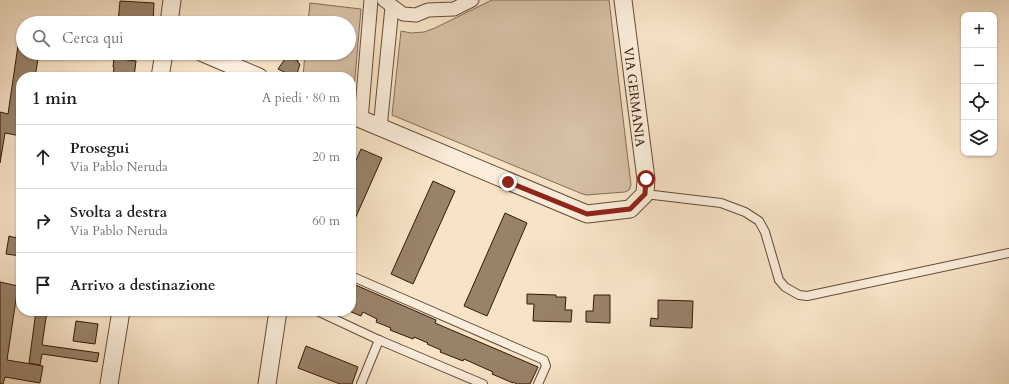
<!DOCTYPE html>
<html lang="it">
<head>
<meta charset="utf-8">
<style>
  :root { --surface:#fff; --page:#f6f6f6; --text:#222; --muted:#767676; --line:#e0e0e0 }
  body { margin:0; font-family:Cardo,serif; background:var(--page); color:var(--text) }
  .controls { position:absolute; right:12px; top:12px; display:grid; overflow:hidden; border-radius:8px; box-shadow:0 1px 3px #0004 }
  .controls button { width:36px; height:36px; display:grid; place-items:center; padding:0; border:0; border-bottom:1px solid var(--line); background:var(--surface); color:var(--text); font:20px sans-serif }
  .stop { position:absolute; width:12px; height:12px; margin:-9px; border:3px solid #8f2418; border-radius:50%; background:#fff }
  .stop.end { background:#8f2418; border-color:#fff; box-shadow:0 1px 4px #0008 }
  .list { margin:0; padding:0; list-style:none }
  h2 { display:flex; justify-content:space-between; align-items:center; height:52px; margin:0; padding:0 16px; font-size:17px }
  h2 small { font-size:13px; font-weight:400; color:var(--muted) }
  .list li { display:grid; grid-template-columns:26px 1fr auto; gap:12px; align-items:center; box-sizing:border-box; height:64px; padding:0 16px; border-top:1px solid var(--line) }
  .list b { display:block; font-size:15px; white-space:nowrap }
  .list p { margin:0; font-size:13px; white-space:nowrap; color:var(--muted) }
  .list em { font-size:13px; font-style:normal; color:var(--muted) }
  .icon { flex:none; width:22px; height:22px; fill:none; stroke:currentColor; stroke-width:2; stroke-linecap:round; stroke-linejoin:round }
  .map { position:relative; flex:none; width:1009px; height:384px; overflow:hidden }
  .search { position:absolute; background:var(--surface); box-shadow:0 1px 3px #0004; left:16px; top:16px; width:340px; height:44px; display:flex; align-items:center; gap:10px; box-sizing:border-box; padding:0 14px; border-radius:22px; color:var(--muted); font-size:15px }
  .panel { position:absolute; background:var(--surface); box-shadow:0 1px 3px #0004; left:16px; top:72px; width:340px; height:244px; border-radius:16px }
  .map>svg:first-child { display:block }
</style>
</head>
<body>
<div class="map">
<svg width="1009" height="384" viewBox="0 0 1009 384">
  <rect width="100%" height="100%" fill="#f7e3c7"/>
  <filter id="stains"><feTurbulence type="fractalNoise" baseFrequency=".005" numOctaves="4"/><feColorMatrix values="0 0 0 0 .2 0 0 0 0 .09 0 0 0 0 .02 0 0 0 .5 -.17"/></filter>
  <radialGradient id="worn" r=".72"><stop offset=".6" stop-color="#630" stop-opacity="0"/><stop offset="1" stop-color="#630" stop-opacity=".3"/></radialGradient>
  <g fill="#d6c0a6" stroke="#856c56">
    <polygon points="492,0 609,0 631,185 629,190 625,192 586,195 580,193 392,115 401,31 411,33 424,32 435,28"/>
    <polygon points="310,3 361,9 353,100 351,99 351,77 303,77 305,53 349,53 349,23 308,23"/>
  </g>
  <g fill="#99826a" stroke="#341805">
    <polygon points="120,1 154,3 153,23 139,22 139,23 118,23"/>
    <polygon points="21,25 23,25 23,53 39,53 35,77 21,77 21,136 5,133 0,163 0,112 8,114"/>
    <polygon points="287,56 298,61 298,63 300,64 296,77 294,77 278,69"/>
    <polygon points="114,58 136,61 134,77 113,77 114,67 113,67"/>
    <polygon points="361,149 382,158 351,228 351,168 352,169"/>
    <polygon points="433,181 455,191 413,284 391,274"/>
    <polygon points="21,205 21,256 6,254 9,236 16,238"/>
    <polygon points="505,213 527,223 487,316 464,306"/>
    <polygon points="0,282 18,286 7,360 43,366 40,383 5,377 3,384 0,384"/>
    <polygon points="351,283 436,320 435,323 538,367 530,384 517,384 513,382 513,383 492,374 493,372 464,359 463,361 440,352 441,350 427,344 428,343 414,337 413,339 390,330 391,328 376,322 377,319 363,312 361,316 349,311 351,311"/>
    <polygon points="527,294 556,295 556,297 566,297 565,310 572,310 571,322 533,321 534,304 527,304"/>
    <polygon points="594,295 610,295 610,323 586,322 586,311 593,311"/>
    <polygon points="658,300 693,301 692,328 650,326 651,318 658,319"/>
    <polygon points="36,311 47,311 42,345 99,353 97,362 42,354 40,365 29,363"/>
    <polygon points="76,321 98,324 95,344 73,341"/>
    <polygon points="306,346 358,367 352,384 340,384 298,368"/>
  </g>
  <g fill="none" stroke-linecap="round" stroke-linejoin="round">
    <defs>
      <g id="service">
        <polyline points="645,194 721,203 745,212 759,221 765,232 779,280 785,287 799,295 807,296 1009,253"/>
        <polyline points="351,276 544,360 546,366 538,384"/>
        <polyline points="317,311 379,340 483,384"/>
        <polyline points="361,384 379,340"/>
      </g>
      <g id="pedestrian">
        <polyline points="384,0 403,14 416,15 428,10 454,9 472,0"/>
        <polyline points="361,120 371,0"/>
        <polyline points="380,128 392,7"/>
      </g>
      <g id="minor">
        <polyline points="169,23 172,0"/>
        <polyline points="203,53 259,77"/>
        <polyline points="160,77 164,53"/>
        <polyline points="351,115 587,214 630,209 645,194 646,179 623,0"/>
        <polyline points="109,384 121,311"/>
        <polyline points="267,384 278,311"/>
      </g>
    </defs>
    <use href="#service" stroke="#654b36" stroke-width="10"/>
    <use href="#pedestrian" stroke="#654b36" stroke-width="15"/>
    <use href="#minor" stroke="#654b36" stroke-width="19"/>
    <use href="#service" stroke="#faeddb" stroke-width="8"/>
    <use href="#pedestrian" stroke="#faeddb" stroke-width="13"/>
    <use href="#minor" stroke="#faeddb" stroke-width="17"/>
  </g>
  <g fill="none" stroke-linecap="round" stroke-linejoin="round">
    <polyline stroke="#8f2418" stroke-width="5" points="508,182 587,214 630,209 645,194 646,179"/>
  </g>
  <g text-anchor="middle" stroke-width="3" stroke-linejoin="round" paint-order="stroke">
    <g font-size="13" fill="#341805" stroke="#faeddb">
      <text transform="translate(635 97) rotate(83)" y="5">VIA GERMANIA</text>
    </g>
  </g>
  <rect width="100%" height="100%" filter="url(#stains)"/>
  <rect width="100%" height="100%" fill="url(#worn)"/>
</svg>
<div class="controls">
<button>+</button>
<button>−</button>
<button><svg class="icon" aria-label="locate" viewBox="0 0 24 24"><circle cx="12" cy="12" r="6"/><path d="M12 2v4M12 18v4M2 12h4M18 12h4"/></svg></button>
<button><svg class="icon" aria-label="layers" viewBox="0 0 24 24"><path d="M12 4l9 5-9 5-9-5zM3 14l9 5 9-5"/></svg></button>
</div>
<div class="stop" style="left:646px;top:179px"></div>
<div class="stop end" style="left:508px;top:182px"></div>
<div class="search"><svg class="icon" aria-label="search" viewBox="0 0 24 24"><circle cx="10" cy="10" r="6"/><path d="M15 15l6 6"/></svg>Cerca qui</div>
<section class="panel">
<h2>1 min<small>A piedi · 80 m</small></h2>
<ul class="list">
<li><svg class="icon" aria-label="ahead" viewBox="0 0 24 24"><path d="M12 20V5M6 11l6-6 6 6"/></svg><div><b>Prosegui</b><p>Via Pablo Neruda</p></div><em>20 m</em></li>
<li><svg class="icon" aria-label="right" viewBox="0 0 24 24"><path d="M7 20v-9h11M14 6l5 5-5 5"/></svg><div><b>Svolta a destra</b><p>Via Pablo Neruda</p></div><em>60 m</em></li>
<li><svg class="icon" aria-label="arrive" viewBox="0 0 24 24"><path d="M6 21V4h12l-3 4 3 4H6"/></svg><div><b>Arrivo a destinazione</b></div></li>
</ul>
</section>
</div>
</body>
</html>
